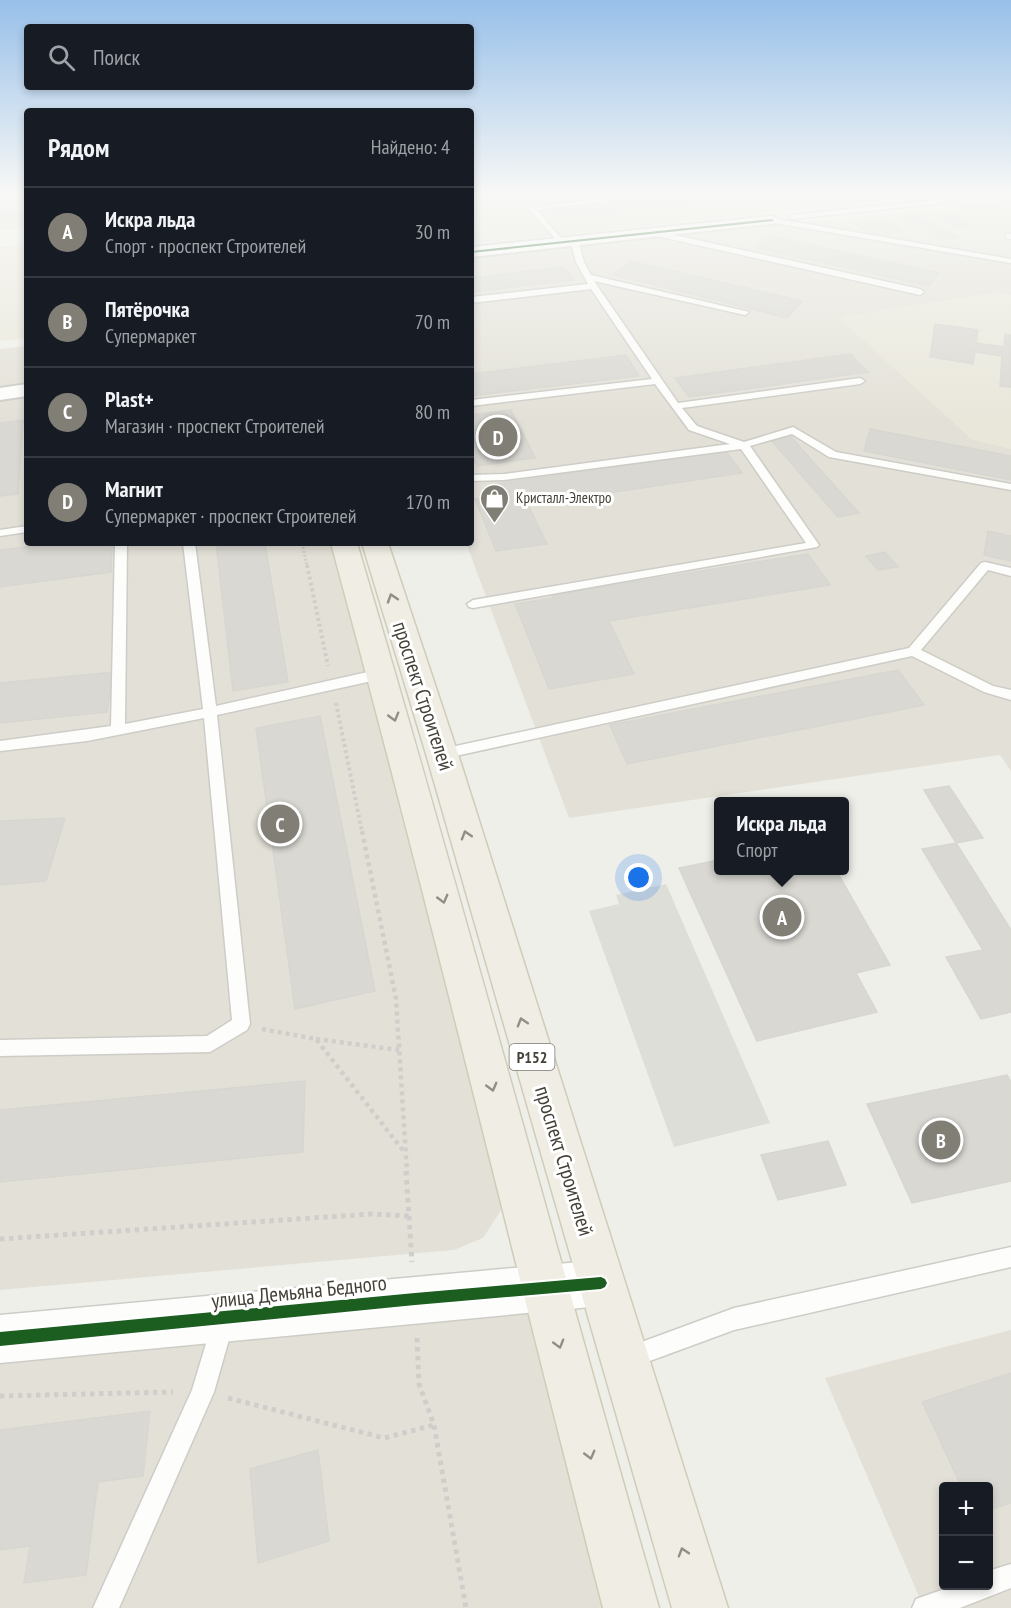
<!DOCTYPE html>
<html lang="ru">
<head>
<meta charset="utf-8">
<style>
  :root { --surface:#171b24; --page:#242831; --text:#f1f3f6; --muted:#9ea1a6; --line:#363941; --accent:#807e75 }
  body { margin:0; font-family:"PT Sans Narrow",sans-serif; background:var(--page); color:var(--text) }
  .controls { position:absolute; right:18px; bottom:18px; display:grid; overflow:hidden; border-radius:6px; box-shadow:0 3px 9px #0003 }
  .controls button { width:54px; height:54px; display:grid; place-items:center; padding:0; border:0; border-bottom:2px solid var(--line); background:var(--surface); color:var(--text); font:30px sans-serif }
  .you { position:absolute; left:639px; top:878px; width:21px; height:21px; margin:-15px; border:4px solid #fff; border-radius:50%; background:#1a73e8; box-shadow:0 0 0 9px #1a73e833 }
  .badge { display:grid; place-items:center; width:39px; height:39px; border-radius:50%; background:var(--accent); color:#fff; font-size:20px; font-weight:700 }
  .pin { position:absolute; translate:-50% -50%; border:3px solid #fff; box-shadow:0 2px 6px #0006 }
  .popup { position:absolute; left:714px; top:797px; width:135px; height:78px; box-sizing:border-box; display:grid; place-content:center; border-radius:6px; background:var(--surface); filter:drop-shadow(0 2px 4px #0005); font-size:20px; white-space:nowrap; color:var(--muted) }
  .popup b { font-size:22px; color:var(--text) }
  .popup::after { content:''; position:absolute; left:50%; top:100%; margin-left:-12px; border:12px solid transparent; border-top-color:var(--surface) }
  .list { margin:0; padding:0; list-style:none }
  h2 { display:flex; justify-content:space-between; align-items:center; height:78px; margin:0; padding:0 24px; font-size:26px }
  h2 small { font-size:20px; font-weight:400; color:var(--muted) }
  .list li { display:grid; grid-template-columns:39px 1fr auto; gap:18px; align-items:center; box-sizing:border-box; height:90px; padding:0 24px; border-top:2px solid var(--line) }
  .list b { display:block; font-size:22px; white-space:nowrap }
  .list p { margin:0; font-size:20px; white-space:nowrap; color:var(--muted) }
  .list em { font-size:20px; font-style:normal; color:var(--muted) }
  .icon { flex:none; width:33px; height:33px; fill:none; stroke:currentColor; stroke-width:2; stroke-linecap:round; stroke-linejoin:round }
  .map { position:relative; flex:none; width:1011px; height:1608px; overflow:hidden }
  .search { position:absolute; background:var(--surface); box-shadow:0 3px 9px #0003; left:24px; top:24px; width:450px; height:66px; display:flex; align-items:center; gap:15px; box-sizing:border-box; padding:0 21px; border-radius:6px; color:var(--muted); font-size:22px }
  .panel { position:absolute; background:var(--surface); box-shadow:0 3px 9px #0003; left:24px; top:108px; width:450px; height:438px; border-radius:6px }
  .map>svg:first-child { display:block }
</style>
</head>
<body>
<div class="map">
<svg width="1011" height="1608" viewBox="0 0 1011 1608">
  <rect width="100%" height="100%" fill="#efefea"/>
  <g fill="#e3e1d7" fill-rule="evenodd">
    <polygon points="0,195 27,195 27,228 0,230"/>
    <polygon points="471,195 928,195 524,239 471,243"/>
    <polygon points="1011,201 1011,771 1000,755 569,818 466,543 471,543 471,257"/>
    <polygon points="27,346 27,384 0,387 0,349"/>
    <polygon points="27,396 27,543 332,543 513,1170 500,1212 483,1238 454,1250 0,1290 0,399"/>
    <polygon points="520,1308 542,1324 621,1608 0,1608 0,1335"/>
    <path d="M1011,1330V1608H924L825,1378ZM944,1486H988V1586H944Z"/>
  </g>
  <g fill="#e9e7da">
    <polygon points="27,244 27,338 0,341 0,247"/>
    <polygon points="1000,292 1011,295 1011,449 971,439 840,319 844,316"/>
  </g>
  <polygon fill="#deded9" points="666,884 770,1123 674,1147 589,911 619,904 616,895"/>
  <g fill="#d9d8d2" stroke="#d7d6d0" stroke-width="1.5">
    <polygon points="0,195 12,195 11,203 0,204"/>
    <polygon points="675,195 710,195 717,202 555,218 547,207"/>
    <polygon points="850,195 866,195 873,200 860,201"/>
    <polygon points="27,209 27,221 2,223 4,211"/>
    <polygon points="952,213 971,226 956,228 937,214"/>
    <polygon points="921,216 958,237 940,240 903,219"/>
    <polygon points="887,219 904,233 871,236 855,222"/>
    <polygon points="769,236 939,273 929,286 757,248"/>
    <polygon points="631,261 802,301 787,318 613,275"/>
    <polygon points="564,267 574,280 471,292 471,278"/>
    <polygon points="935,324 978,330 976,343 1004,347 1005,334 1011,335 1011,387 1000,386 1002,356 975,352 973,364 930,357"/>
    <polygon points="850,354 868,372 689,397 675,378"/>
    <polygon points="626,355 639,376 471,396 471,374"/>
    <polygon points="511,410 535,458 477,466 471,452 471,415"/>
    <polygon points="23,420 18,494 0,496 0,423"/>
    <polygon points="870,429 1011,456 1011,480 864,451"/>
    <polygon points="791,437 859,513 838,517 771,440"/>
    <polygon points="726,451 742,473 528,505 547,544 496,551 475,499 501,495 496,484"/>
    <polygon points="988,531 1011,536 1011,561 984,555"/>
    <polygon points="58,543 112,543 111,572 0,587 0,550"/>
    <polygon points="216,543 265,543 288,682 233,691"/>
    <polygon points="885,552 898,567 878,570 866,556"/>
    <polygon points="808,554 830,585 609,621 634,674 549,689 515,604 553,598 552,595"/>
    <polygon points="898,670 924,705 627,764 610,725"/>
    <polygon points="113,672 107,712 0,723 0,683"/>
    <polygon points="320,716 375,991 295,1009 256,728"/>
    <polygon points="949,786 983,838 956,843 924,790"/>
    <polygon points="65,818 46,881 0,885 0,821"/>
    <polygon points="956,843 1011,930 1011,1012 981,1019 946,957 983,950 922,849"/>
    <polygon points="719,860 719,870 836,870 890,965 856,973 877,1012 757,1041 679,868"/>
    <polygon points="1007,1075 1011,1082 1011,1181 912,1203 867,1104"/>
    <polygon points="305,1081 303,1152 0,1182 0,1110"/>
    <polygon points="828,1141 846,1185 778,1200 761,1155"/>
    <polygon points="1011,1373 1011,1503 988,1510 988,1486 961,1486 922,1402"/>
    <polygon points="150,1411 143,1476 98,1482 86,1575 24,1583 30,1546 0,1550 0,1430"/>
    <polygon points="318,1450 329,1541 258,1563 250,1469"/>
  </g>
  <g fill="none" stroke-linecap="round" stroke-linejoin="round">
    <defs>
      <g id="service">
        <polygon points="632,195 652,195 537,210 564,242 560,244 528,208"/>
        <polygon points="956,195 966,195 944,203 793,219 789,217 793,215 943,199"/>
        <polygon points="772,218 1011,259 1011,263 769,222 768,220"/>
        <polygon points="651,230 920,289 924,292 920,295 648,234 647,232"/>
        <polygon points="1006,234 1011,234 1011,239 1006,238"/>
        <polygon points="574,238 578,240 584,262 591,275 749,312 745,315 594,281 678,403 860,378 865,381 860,384 682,408 697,426 744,442 793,427 836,452 1011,484 1011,490 829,457 792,434 750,446 819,545 817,547 473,608 469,607 467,604 473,600 806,543 741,449 504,480 471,481 471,475 504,474 730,444 689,430 655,384 471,406 471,400 652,379 591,289 471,303 471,297 588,284 576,262 570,240"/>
        <polygon points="27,526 27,532 0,536 0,530"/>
        <polygon points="115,543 127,543 125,724 203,709 183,543 195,543 216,706 381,669 388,674 381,679 217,715 250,1024 247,1030 210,1052 0,1056 0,1040 207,1036 232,1020 204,718 87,741 0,751 0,741 111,726"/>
        <polygon points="985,562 1011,568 1011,576 988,570 921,650 993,686 1011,690 1011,700 984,692 912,656 442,759 435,754 442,749 909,648 981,563"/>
        <polygon points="1011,1247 1011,1267 734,1330 628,1369 620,1366 617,1358 620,1350 734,1308"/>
        <polygon points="223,1311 231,1314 234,1322 214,1392 119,1608 93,1608 192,1390 215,1314"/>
        <polygon points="1011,1564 1011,1588 960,1608 912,1608 916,1599 953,1586 988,1586 988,1571"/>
      </g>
      <g id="minor">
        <polygon points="772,216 779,220 777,223 471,257 471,247"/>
        <polygon points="27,384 27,396 0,400 0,388"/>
      </g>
      <polygon id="tertiary" points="601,1260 617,1267 624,1283 617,1299 601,1306 0,1363 0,1315"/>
      <g id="primary">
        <path d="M331,543H357C462,897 557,1253 659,1608H603C512,1253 427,897 331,543Z"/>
        <polygon points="362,543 388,543 458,754 728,1608 672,1608 426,754"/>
      </g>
    </defs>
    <use href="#service" stroke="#cdccc7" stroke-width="3"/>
    <use href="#minor" stroke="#cdccc7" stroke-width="4"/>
    <use href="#tertiary" stroke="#cdccc7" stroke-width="3"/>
    <use href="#primary" stroke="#d0ccb8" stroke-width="3"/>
    <polyline stroke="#d0cecb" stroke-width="3" stroke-dasharray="2 2" stroke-linecap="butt" points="302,543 307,566"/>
    <g stroke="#d0cecb" stroke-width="4" stroke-dasharray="3 3" stroke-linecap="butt">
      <polyline points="307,565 328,666"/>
      <polyline points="336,703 362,832"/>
    </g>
    <g stroke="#d0cecb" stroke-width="4.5" stroke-dasharray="4 4" stroke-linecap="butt">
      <polyline points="362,831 396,999 407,1173"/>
      <polyline points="262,1029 316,1039 405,1153"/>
      <polyline points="316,1039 399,1050"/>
    </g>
    <g stroke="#d0cecb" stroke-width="5" stroke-dasharray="4.5 4.5" stroke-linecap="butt">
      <polyline points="406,1171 412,1262"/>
      <polyline points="0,1239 372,1214 409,1216"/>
      <polyline points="417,1338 419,1384 434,1425 466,1608"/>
      <polyline points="0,1396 173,1392"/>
      <polyline points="228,1398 384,1438 434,1425"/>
    </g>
    <use href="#service" fill="#fdfdfc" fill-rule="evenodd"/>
    <use href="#minor" fill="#fdfdfc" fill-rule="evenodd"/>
    <use href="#tertiary" fill="#fdfdfc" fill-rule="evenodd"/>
    <use href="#primary" fill="#efede4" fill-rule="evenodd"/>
    <defs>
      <g id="cycleway">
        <polygon points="772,219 774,221 471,253 471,251"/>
        <polygon points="601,1277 605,1279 607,1283 605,1287 601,1289 415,1305 0,1346 0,1332 415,1293"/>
      </g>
    </defs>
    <use href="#cycleway" stroke="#fff" stroke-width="4"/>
    <use href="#cycleway" fill="#1b5e20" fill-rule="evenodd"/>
  </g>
  <defs><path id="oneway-chevron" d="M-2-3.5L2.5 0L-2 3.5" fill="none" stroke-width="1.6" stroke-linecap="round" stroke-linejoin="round" transform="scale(1.5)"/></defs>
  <g stroke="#918e84">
    <use href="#oneway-chevron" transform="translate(392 598) rotate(-108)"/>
    <use href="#oneway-chevron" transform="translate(394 717) rotate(74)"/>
    <use href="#oneway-chevron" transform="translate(466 835) rotate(-107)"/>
    <use href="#oneway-chevron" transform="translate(443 899) rotate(75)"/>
    <use href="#oneway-chevron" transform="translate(522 1022) rotate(-107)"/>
    <use href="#oneway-chevron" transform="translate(492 1087) rotate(75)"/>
    <use href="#oneway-chevron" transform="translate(559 1344) rotate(74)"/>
    <use href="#oneway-chevron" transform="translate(590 1455) rotate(75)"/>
    <use href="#oneway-chevron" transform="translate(683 1552) rotate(-107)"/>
  </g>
  <linearGradient id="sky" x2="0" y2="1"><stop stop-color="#97c0e9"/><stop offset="0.46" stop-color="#f8f8f6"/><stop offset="1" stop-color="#f8f8f6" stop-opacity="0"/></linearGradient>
  <rect width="1011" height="420" fill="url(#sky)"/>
  <defs>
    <symbol id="shop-pin" viewBox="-11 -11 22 30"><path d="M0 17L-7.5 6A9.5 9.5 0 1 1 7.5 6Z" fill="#807e75" stroke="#fff"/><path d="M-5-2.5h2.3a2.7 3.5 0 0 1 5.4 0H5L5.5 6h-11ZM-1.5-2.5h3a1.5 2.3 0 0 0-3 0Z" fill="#fff"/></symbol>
  </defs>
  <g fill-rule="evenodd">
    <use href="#shop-pin" x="478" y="482" width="33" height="45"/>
  </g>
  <g text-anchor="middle" stroke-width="6" stroke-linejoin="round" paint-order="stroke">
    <g font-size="15" fill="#444136" stroke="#fff" text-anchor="start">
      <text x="516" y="503">Кристалл-Электро</text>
    </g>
    <rect fill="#fff" stroke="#7c7a72" stroke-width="1.5" x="509.5" y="1044" width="45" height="26" rx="4.5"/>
    <g font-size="16" font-weight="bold" fill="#444136">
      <text x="532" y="1063">Р152</text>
    </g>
    <g font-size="21" fill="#444136" stroke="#fff">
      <text transform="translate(423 696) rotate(72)" y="7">проспект Строителей</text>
      <text transform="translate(564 1161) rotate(73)" y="7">проспект Строителей</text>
      <text transform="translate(299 1292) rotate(-6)" y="7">улица Демьяна Бедного</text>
    </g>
  </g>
</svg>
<div class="controls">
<button>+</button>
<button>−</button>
</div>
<div class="you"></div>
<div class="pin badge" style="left:782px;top:917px">A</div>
<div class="popup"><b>Искра льда</b>Спорт</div>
<div class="pin badge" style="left:941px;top:1140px">B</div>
<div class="pin badge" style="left:280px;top:824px">C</div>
<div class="pin badge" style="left:498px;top:437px">D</div>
<div class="search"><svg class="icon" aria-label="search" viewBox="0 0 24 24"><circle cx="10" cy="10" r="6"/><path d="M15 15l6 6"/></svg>Поиск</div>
<section class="panel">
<h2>Рядом<small>Найдено: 4</small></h2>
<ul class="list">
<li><span class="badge">A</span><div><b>Искра льда</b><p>Спорт · проспект Строителей</p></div><em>30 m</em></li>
<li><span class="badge">B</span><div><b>Пятёрочка</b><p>Супермаркет</p></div><em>70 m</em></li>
<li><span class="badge">C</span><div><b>Plast+</b><p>Магазин · проспект Строителей</p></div><em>80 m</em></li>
<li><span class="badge">D</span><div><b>Магнит</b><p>Супермаркет · проспект Строителей</p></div><em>170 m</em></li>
</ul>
</section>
</div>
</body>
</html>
